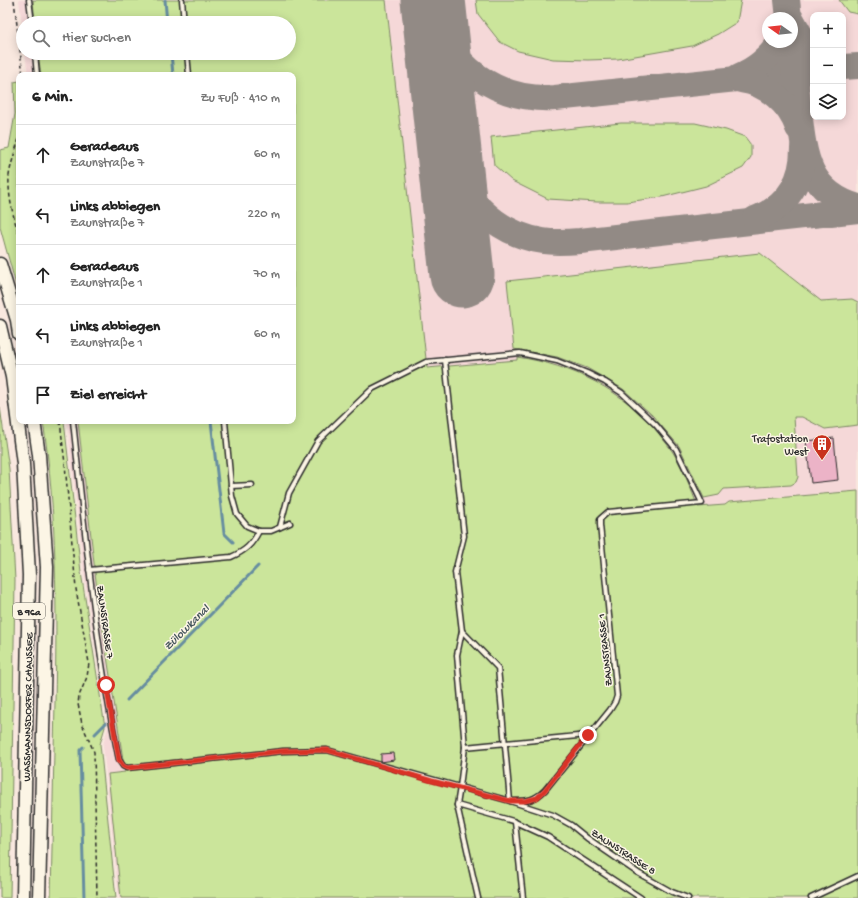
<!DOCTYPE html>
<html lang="de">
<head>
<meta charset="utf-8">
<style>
  :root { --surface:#fff; --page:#f2f2f2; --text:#222; --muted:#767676; --line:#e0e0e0 }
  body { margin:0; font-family:"Gochi Hand",sans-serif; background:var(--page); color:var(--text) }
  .controls { position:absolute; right:12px; top:12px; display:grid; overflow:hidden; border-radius:8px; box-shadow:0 2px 10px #0003 }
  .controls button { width:36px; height:36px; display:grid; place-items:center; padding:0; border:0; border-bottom:1px solid var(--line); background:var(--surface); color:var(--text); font:20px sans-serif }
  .compass { position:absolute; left:762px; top:12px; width:36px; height:36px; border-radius:50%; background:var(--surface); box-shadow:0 2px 10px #0003; rotate:285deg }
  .stop { position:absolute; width:12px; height:12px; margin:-9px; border:3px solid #d93025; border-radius:50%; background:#fff }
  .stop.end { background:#d93025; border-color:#fff; box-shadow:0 1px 4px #0008 }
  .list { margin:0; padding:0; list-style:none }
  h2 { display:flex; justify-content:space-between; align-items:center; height:52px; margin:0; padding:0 16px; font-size:17px }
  h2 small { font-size:13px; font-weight:400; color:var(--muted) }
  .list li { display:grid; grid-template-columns:26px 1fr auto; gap:12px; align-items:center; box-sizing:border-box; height:60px; padding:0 16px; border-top:1px solid var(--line) }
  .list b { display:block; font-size:15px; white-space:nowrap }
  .list p { margin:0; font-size:13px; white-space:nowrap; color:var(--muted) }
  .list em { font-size:13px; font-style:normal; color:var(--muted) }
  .icon { flex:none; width:22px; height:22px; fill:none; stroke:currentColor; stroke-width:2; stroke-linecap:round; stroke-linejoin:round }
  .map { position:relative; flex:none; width:858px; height:898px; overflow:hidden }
  .search { position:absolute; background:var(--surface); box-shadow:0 2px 10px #0003; left:16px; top:16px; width:280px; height:44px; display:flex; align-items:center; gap:10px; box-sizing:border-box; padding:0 14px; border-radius:22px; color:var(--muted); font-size:15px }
  .panel { position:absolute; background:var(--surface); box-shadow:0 2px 10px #0003; left:16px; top:72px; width:280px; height:352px; border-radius:8px }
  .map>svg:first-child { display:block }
</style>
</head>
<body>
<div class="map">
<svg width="858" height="898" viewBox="0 0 858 898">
  <rect width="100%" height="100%" fill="#f9e8df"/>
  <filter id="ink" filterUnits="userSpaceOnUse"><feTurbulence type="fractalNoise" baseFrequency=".025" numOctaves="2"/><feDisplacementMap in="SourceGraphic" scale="8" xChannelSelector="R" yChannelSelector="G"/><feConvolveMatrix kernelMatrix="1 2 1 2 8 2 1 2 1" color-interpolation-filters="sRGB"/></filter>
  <g filter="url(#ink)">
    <path fill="#f5d8d8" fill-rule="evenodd" d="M19,0H858V898H119L103,745L108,727L85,582L67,421H293V75H28L25,53H289V23H23V33ZM813,15H843V117H813ZM768,18H792V42H768Z"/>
    <g fill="#cbe59b" stroke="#7b8863">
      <path d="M33,0H386L427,368L517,360V357C572,365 624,390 659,434C664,441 670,447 674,454C684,471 691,489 698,507L725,505L729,502L858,491V898H121L108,774L125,772L98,599L78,421H293V75H41L38,53H289V23H35Z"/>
      <polygon points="476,0 741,0 737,22 718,34 692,46 618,59 588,60 553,59 518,51 500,42 478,14"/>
      <polygon points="839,0 858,0 858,14 848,12"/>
      <polygon points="19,81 19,296 0,227 0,150 9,148 15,114 14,82"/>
      <polygon points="621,123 695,123 726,130 745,137 751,145 751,157 743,168 706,186 662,197 627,202 597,202 548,199 512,181 494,165 491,137"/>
      <polygon points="760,253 821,301 852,299 858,302 858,425 825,429 802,417 794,417 798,477 796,482 791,485 724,489 719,495 704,498 679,446 652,415 623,389 587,368 557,357 514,349 507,281"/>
      <polygon points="0,407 9,469 15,580 10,898 0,898"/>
      <path d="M43,421H64L81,572L105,727L100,744L116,898H51C52,833 54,767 55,702C57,608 57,514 43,421Z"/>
    </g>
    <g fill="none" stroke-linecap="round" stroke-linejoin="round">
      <g stroke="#668da0" stroke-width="3">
        <polyline points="165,0 167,23"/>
        <polyline points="171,53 173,75"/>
        <polyline points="211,421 224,533 233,542"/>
        <polyline points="127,700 258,566"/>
        <polyline points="95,734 106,723"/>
        <polyline points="83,747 80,750 84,898"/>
      </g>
      <g stroke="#928a85" stroke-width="26">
        <polyline points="787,0 789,18"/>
        <path d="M434,10C448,67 497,101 555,98L813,71"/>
        <polyline points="792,20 801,36 813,48"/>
        <path d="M791,42C794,65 796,87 799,110C804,155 807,192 858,207"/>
        <polyline points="843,67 858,66"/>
        <path d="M739,76C757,69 769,58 780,42"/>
        <path d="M741,80C767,83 790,104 798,128"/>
        <path d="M449,151C459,197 496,234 543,241C556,243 568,242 580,241L858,210"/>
        <path d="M755,219C787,207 803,181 803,148"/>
      </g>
      <polyline stroke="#928a85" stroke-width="65" points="433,0 462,275"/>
    </g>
    <g fill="#ecb3c7" stroke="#2b2b2b">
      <polygon points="834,438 838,480 811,483 806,441"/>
      <polygon points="393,753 394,760 381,762 381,754"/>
    </g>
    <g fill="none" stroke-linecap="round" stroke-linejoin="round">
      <defs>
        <g id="service">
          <polyline points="29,0 32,23"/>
          <polyline points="182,0 184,23"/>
          <polyline points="35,53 37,75"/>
          <polyline points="187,53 189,75"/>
          <polyline points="445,360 464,536 455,572 462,631 498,668 510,801 553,815 571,825 587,838 638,873 672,892 688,898"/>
          <path d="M73,421C85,534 96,648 119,760L123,766L127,768L283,751L327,750L510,801C526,801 533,802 545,790L610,710L615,702L617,696L600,525V519L608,512L702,503L676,449L656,425L622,393L605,382L587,373L557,361L520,353L426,362L372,389L318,441L289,493L280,527"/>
          <polyline points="225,421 232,496 237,514 247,526 259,531 271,531 290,523"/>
          <polyline points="231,486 252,485"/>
          <path d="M89,570L231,557C245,551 252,545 259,531"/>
          <polyline points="462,631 457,655 465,747 460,787 457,805 478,898"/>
          <polyline points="465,747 588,735"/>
          <polyline points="457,805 513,821 548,837 641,898"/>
          <polyline points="515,822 523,898"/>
          <polyline points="811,898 858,876"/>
        </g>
        <g id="primary">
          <polyline points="0,264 17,320 19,334"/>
          <polyline points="0,326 12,377 23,464 29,575 23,898"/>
          <polyline points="34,421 39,455 47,567 39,898"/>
        </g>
      </defs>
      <use href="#service" stroke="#2b2b2b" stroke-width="7"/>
      <use href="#primary" stroke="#2b2b2b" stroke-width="15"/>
      <g stroke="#2b2b2b" stroke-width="1.5" stroke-dasharray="4 3" stroke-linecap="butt">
        <polyline points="14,0 23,75"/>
        <path d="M19,139C16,148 10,167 9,176C8,196 13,216 19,235"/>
        <polyline points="60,421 65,464 76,589 89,663 87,677 79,696 78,704 82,724 94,752 97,898"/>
      </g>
      <use href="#service" stroke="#fcf5e5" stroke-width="4"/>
      <use href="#primary" stroke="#fcf5e5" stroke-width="12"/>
    </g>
  </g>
  <g fill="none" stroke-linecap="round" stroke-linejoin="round" filter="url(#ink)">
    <polyline stroke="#d93025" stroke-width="5" points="106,685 119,760 123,766 127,768 283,751 327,750 432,781 510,801 525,801 537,798 545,790 588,735"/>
  </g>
  <defs>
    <symbol id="building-pin" viewBox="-11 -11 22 30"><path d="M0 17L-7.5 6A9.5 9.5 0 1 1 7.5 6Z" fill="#c8321e" stroke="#fcf5e5"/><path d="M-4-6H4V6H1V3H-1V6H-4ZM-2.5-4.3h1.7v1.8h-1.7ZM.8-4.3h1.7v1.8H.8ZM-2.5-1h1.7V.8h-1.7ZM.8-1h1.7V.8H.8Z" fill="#fff"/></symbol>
  </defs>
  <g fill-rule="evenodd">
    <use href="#building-pin" x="811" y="433" width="22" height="30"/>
  </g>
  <g text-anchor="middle" stroke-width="3" stroke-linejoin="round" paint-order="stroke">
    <rect fill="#fcf5e5" stroke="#6a6863" stroke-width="1" x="13" y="603" width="32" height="16" rx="3"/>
    <g font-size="10" font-weight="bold" fill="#2b2b2b">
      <text x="29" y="615">B 96a</text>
    </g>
    <g font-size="11" fill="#2b2b2b" stroke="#fcf5e5" text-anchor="end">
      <text x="808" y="442">Trafostation<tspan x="808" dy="13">West</tspan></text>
    </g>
    <g font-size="11" fill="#2b2b2b" stroke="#fcf5e5">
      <text transform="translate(106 622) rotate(82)" y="4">ZAUNSTRASSE 7</text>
      <text transform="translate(604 650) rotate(-96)" y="4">ZAUNSTRASSE 1</text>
      <text transform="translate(27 707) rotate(-89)" y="4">WASSMANNSDORFER CHAUSSEE</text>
      <text transform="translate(624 851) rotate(33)" y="4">ZAUNSTRASSE 8</text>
    </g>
    <g font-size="12" font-style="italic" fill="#44545c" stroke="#fcf5e5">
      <text transform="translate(186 627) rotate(-45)" y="4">Zülowkanal</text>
    </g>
  </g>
</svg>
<div class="controls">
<button>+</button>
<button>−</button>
<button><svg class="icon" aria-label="layers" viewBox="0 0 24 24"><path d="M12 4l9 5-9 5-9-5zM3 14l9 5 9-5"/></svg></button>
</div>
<svg class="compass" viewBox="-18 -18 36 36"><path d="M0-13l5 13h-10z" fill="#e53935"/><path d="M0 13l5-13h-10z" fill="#767676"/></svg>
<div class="stop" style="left:106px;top:685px"></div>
<div class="stop end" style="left:588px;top:735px"></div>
<div class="search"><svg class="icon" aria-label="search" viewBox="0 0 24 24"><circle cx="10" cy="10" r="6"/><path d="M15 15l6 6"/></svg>Hier suchen</div>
<section class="panel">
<h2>6 Min.<small>Zu Fuß · 410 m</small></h2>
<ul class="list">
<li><svg class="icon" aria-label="ahead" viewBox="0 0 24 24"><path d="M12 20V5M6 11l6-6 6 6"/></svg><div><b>Geradeaus</b><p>Zaunstraße 7</p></div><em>60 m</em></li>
<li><svg class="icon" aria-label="left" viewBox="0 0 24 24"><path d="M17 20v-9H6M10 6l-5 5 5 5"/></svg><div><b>Links abbiegen</b><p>Zaunstraße 7</p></div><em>220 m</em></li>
<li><svg class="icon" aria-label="ahead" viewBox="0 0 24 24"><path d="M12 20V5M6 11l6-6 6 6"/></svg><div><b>Geradeaus</b><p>Zaunstraße 1</p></div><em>70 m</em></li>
<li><svg class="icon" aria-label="left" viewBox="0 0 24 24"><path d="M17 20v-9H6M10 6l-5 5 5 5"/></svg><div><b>Links abbiegen</b><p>Zaunstraße 1</p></div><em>60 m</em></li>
<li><svg class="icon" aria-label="arrive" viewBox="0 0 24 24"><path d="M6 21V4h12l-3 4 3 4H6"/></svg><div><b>Ziel erreicht</b></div></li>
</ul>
</section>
</div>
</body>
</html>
